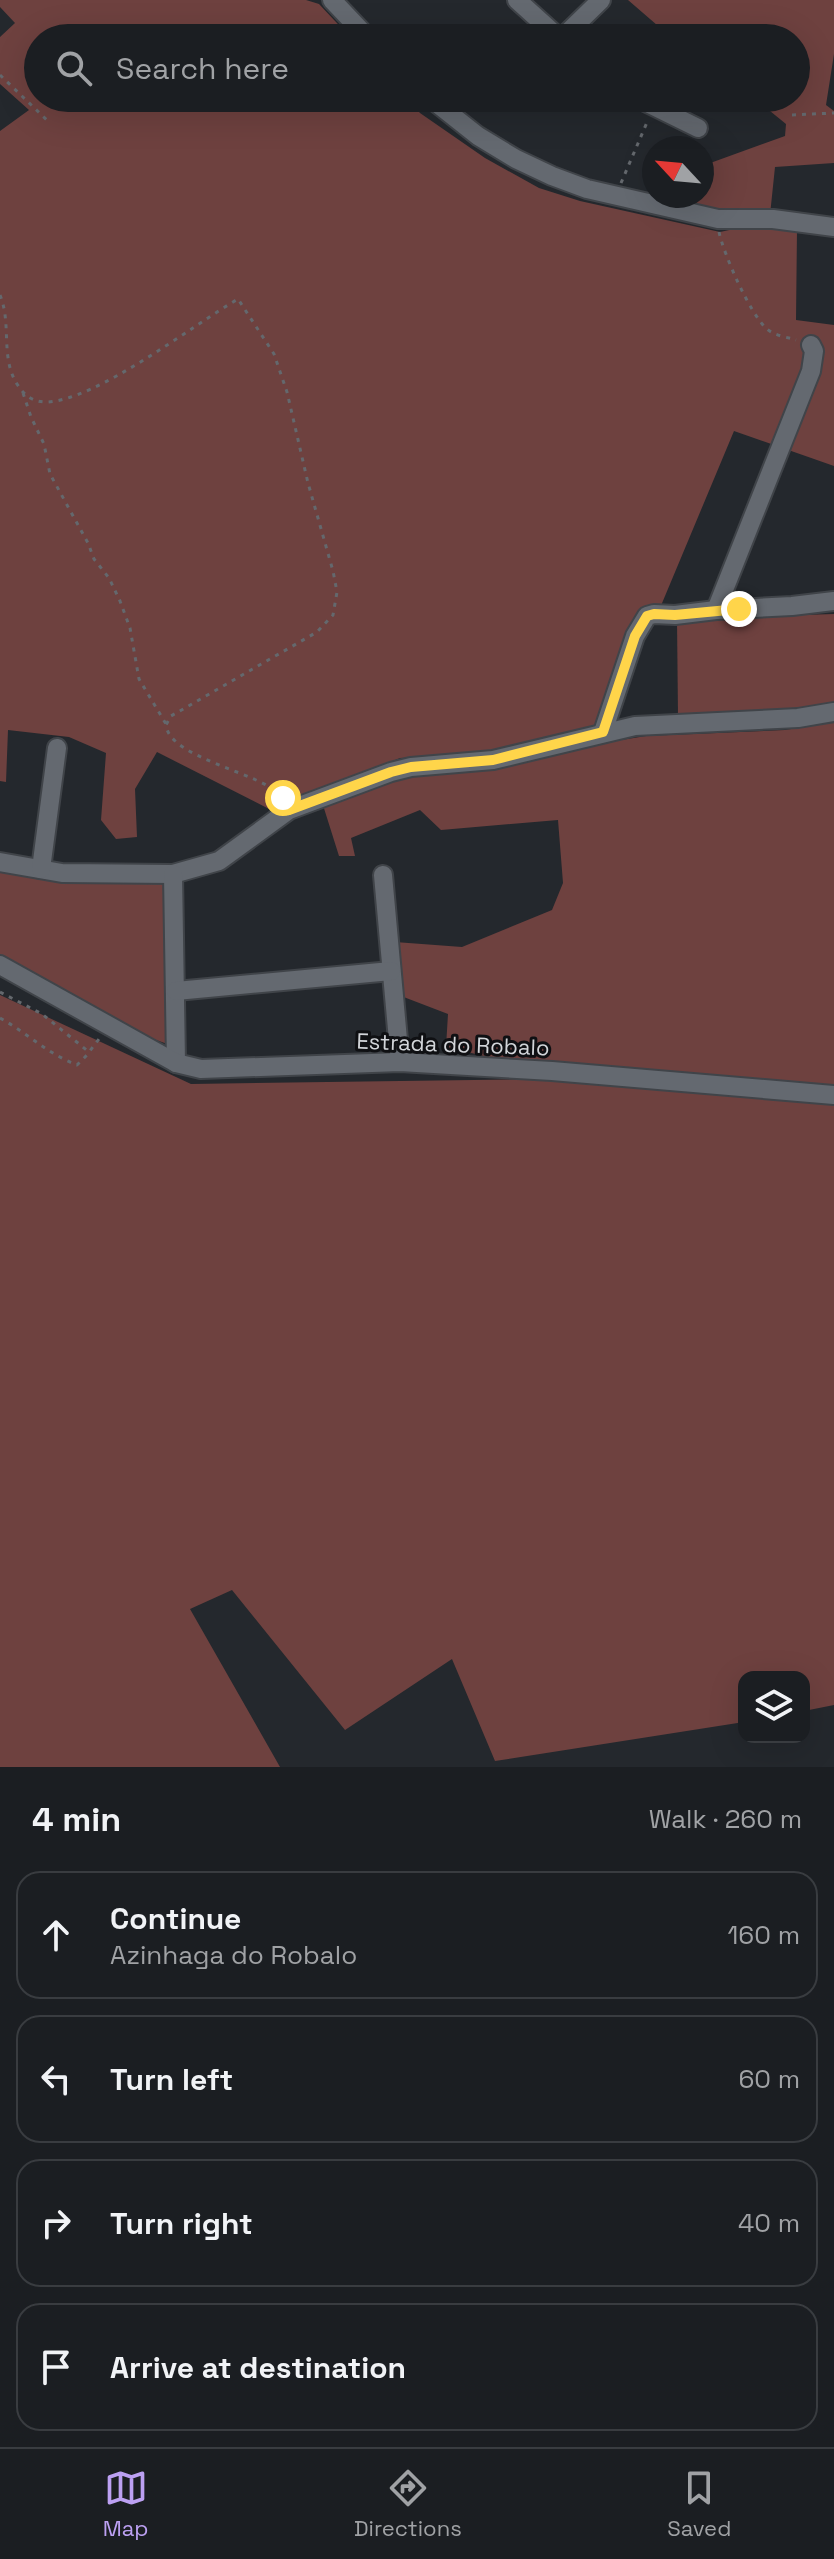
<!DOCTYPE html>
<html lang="en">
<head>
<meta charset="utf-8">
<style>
  :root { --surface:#1b1e22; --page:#282b2f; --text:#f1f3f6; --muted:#a0a2a5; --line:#393c40; --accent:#bca0f2 }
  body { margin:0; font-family:"Space Grotesk",sans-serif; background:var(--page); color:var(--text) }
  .controls { position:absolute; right:24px; bottom:24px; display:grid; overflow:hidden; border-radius:16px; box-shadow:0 8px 32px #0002 }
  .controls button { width:72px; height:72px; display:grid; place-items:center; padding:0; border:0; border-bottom:2px solid var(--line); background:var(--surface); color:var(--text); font:40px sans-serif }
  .compass { position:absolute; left:642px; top:136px; width:72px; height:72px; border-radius:50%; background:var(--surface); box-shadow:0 8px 32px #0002; rotate:296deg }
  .stop { position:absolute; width:24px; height:24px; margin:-18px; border:6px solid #ffd54a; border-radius:50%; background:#fff }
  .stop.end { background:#ffd54a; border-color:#fff; box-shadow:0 2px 8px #0008 }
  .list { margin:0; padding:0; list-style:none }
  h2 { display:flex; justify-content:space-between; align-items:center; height:104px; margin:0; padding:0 32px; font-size:34px }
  h2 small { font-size:26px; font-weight:400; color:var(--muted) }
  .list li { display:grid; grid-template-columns:52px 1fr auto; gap:24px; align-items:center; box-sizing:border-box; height:128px; margin:0 16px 16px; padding:0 16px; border:2px solid var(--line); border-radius:24px }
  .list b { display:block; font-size:30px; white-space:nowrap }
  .list p { margin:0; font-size:26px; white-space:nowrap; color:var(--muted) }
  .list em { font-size:26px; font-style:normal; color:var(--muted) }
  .icon { flex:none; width:44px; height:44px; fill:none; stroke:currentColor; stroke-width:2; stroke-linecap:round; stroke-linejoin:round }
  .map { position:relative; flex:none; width:834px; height:1767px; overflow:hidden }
  .search { position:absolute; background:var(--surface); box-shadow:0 8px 32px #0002; left:24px; right:24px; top:24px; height:88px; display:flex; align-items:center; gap:20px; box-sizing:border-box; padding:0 28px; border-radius:44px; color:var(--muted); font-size:30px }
  .sheet { height:680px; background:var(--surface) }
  nav { display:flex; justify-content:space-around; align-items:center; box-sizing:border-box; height:112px; border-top:2px solid var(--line); background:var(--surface); font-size:22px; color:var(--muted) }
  nav a { display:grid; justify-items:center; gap:4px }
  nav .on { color:var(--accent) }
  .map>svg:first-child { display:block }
</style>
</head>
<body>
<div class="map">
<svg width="834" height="1767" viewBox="0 0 834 1767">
  <rect width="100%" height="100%" fill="#24282d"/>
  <g fill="#6e413f">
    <polygon points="0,0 306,0 319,4 351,38 38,38 38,98 406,98 420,113 485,158 539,188 580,201 720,232 762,223 797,230 796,320 834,325 834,466 734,431 660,608 620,661 594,728 487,755 400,758 273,811 157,752 135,789 137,837 116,839 101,820 106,753 69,737 8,730 6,782 0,781 0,131 29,110 0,84 0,37 15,23 0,7"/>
    <polygon points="628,0 834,0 834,54 826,105 834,111 834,163 775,167 770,215 704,211 646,194 654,189 654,196 702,196 702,166 785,136 786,124 754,98 796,98 796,38 672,38"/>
    <polygon points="834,614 834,704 770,714 678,716 677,619"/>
    <polygon points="834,722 834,1089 519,1064 446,1047 448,1014 401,996 395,942 462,947 552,910 563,883 558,820 441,830 420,810 351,838 355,856 339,856 322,802 391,777 496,770 565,749 646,736 785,730"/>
    <polygon points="0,868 104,884 166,880 173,1046 117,1026 0,957"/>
    <polygon points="0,995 191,1084 544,1079 834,1091 834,1705 804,1711 804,1677 744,1677 744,1722 495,1761 452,1659 345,1730 232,1590 190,1609 280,1767 0,1767"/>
  </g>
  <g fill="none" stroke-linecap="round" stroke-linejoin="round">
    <defs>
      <g id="minor">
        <polyline points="332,0 368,38"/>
        <polyline points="517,0 559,38"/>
        <polyline points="562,38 601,0"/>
        <polyline points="430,98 478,136 516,159 552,176 587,189 718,219 773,219 834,227"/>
        <polyline points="637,98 698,128"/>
        <polyline points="716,610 811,371 814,351 811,345"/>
        <polyline points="603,732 635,636 647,616 654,614 675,615 716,610 792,606 834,601"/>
        <polyline points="0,862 62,873 173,874 219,861 289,810 391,772 411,767 493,760 635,726 798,718 834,712"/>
        <polyline points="41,869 57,748"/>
        <polyline points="173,874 176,1063"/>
        <polyline points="383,875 400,1062"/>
        <polyline points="0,965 176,1063 201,1069 400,1062 552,1071 834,1095"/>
        <polyline points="176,991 391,971"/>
      </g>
    </defs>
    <use href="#minor" stroke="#404449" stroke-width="22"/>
    <g stroke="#64686d" stroke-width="3" stroke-dasharray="4 6" stroke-linecap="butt">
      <polyline points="0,75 50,123"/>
      <polyline points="792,115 834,113"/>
      <polyline points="621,183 648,120"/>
      <path d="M719,232C724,255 750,314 767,329C775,336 787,337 796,340"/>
      <path d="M0,295C12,324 0,357 17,384C24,395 32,402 46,402C96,401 193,325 238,299L274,354L287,392L308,483L333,571L337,592L333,615L317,632L171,716L166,725C170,759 261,772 283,797"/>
      <polyline points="23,393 31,417 44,444 50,474 88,543 94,559 109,578 120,601 130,628 139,679 166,724"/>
      <polyline points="0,992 42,1014 89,1052 99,1039"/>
      <path d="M0,1018C27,1033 48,1054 77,1065L89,1053"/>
    </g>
    <use href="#minor" stroke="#646970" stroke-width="18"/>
  </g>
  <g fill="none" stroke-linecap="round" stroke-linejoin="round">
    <polyline stroke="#ffd54a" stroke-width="10" points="283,798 289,810 391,772 411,767 493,760 603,732 635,636 647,616 654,614 675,615 739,609"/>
  </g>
  <g text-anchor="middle" stroke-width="6" stroke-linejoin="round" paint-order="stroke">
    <g font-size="22" fill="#d2d5d9" stroke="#0f1013">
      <text transform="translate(453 1044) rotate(2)" y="8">Estrada do Robalo</text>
    </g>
  </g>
</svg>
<div class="controls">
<button><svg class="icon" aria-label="layers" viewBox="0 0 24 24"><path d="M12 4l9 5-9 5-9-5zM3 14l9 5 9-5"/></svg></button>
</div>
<svg class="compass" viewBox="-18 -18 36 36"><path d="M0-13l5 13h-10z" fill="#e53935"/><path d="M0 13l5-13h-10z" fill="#a0a2a5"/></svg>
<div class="stop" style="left:283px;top:798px"></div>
<div class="stop end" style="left:739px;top:609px"></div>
<div class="search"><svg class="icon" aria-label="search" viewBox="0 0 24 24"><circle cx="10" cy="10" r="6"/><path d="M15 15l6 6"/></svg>Search here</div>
</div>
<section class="sheet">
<h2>4 min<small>Walk · 260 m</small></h2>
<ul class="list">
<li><svg class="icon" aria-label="ahead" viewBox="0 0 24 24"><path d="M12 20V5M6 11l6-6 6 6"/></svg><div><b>Continue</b><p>Azinhaga do Robalo</p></div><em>160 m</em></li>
<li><svg class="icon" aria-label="left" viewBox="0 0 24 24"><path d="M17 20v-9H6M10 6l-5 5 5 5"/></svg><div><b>Turn left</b></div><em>60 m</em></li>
<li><svg class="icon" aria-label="right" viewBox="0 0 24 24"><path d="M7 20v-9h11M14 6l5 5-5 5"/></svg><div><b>Turn right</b></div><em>40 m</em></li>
<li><svg class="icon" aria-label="arrive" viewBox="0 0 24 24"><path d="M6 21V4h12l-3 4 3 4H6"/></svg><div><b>Arrive at destination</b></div></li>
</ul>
</section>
<nav>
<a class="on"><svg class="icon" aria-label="map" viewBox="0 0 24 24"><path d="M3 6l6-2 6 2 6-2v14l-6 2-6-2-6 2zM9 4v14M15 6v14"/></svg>Map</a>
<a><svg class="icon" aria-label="directions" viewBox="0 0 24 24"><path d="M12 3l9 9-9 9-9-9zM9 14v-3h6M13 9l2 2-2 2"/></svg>Directions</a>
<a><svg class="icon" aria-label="saved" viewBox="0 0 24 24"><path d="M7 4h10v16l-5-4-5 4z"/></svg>Saved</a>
</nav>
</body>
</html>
